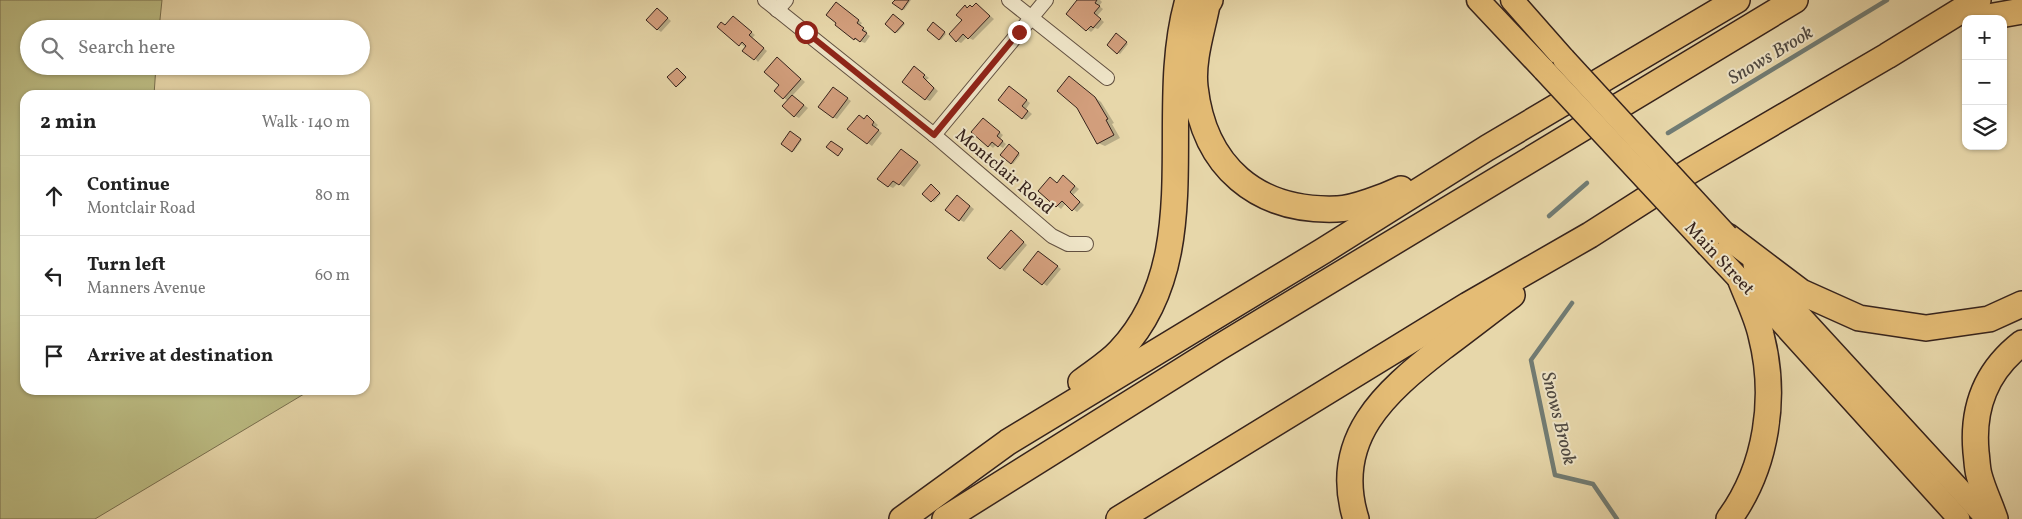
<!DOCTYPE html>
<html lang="en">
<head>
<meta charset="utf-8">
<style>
  :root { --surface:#fff; --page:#f2f2f2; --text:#222; --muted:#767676; --line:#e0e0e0 }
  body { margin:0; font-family:Vollkorn,serif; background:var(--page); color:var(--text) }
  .controls { position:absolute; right:15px; top:15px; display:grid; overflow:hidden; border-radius:10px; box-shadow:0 1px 4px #0004 }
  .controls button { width:45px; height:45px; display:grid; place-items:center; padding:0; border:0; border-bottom:1px solid var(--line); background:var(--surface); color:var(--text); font:25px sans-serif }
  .stop { position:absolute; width:15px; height:15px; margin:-11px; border:4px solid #8f2418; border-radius:50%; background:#fff }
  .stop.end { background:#8f2418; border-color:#fff; box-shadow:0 1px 5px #0008 }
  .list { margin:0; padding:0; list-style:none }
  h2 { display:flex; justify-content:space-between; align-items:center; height:65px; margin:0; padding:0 20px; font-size:21px }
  h2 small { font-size:16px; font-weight:400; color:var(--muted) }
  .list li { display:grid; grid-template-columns:32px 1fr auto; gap:15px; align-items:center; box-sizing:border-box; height:80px; padding:0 20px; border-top:1px solid var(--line) }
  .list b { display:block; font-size:19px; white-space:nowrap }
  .list p { margin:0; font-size:16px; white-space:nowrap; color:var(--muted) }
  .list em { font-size:16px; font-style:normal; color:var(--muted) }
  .icon { flex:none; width:28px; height:28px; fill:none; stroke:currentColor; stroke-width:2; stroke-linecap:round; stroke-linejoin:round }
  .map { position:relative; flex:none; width:2022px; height:519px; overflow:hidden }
  .search { position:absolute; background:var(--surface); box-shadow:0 1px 4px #0004; left:20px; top:20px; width:350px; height:55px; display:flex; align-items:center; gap:12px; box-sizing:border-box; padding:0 18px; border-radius:28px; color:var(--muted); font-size:19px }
  .panel { position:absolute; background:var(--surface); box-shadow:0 1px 4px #0004; left:20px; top:90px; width:350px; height:305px; border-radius:15px }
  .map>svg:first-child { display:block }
</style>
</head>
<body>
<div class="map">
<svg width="2022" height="519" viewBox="0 0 2022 519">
  <rect width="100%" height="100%" fill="#e7d7aa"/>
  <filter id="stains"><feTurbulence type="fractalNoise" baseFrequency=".004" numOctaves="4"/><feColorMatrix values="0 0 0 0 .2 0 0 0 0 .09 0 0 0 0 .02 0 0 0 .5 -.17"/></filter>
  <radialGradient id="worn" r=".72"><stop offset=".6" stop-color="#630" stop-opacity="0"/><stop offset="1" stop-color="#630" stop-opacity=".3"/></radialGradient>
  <polygon fill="#bcbd84" stroke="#797050" points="0,0 162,0 159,29 29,29 29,66 156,66 154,95 25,95 25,390 302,390 304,394 95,519 0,519"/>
  <g fill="#0003">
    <polygon points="896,0 911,0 904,10 894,3"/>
    <polygon points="1079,0 1100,0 1102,2 1099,6 1103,9 1097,16 1104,22 1098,29 1095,28 1091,32 1068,14"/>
    <polygon points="840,6 862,23 860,26 867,31 865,33 870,36 865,43 854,39"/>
    <polygon points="980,7 994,19 973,40 967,37 961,43 957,41 968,9"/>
    <polygon points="661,12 671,21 661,32 657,29"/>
    <polygon points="895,16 905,24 897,33 896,32"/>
    <polygon points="737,20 755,35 752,38 767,51 758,62 746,48 719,27 726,26"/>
    <polygon points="935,24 946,34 941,40 939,39"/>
    <polygon points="1118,36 1128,44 1120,54 1108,45"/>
    <polygon points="781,61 805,82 792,96 808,108 799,118 795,116 788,101 776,91 781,85"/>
    <polygon points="679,70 687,78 678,86 677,86"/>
    <polygon points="918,70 929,78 926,80 938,91 930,101 925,99"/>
    <polygon points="1075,82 1101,102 1114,123 1112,124 1120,138 1105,146 1098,143 1078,107"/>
    <polygon points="1013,90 1030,103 1026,109 1032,114 1026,120 1022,118"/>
    <polygon points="837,91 851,101 837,119 833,117"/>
    <polygon points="871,119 878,125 875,128 882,133 872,146 849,129"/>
    <polygon points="983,119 1003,135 1000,139 1006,144 1003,148 997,144 993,148 973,132"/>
    <polygon points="791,133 802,140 794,151 783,144"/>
    <polygon points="1011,147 1020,155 1013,164 1011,163"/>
    <polygon points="906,153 921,165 904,187 898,183 893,188 889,186"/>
    <polygon points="1064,177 1079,189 1073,195 1084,205 1077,212 1066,203 1061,209 1040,191 1058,184"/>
    <polygon points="933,187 941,194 934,202 924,194"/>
    <polygon points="961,199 974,209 964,222 960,220"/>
    <polygon points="1011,231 1027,245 1005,271 988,258"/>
    <polygon points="1043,255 1061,269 1047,286 1025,270"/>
  </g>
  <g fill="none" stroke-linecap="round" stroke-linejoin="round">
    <g stroke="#717c74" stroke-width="4.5">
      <polyline points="1668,133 1887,0"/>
      <polyline points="1549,216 1587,183"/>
      <polyline points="1572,303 1531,360 1555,475 1593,484 1617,519"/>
    </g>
  </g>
  <g fill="#d39f7d" stroke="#36231c">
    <polygon points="895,0 909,0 902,10 892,3"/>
    <polygon points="1077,0 1097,0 1095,3 1100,6 1094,13 1101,19 1093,28 1091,26 1086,31 1066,14"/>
    <polygon points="836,2 859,20 857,23 864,28 862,30 867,33 860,42 855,38 854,40 835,25 836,23 826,15"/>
    <polygon points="976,3 990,16 968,39 963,34 956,42 949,34 962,20 956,15 965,5 967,8 970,5 972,7"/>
    <polygon points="657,8 668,18 657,30 646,20"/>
    <polygon points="893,14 904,23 895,33 885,24"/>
    <polygon points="733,16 752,32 749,35 764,48 754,60 742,51 746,46 742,42 739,46 717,27 721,22 725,25"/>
    <polygon points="933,22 945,32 939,40 927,30"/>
    <polygon points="1116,33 1127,42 1117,54 1107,45"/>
    <polygon points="777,57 801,79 783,99 774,91 779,85 764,72"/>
    <polygon points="914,66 925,75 923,77 934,88 925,100 902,82"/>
    <polygon points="677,68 686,77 676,87 667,77"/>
    <polygon points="1069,76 1095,97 1108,119 1106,120 1114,135 1097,144 1077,108 1057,91"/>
    <polygon points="1009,86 1027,100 1022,106 1028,111 1022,119 998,100"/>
    <polygon points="833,87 848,98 833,118 818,107"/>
    <polygon points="792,95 804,105 794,117 782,106"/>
    <polygon points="859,115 864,119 867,115 874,122 872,125 879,130 867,144 847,129"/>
    <polygon points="983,118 1000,132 997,136 1003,141 998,147 992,142 988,147 971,132"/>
    <polygon points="790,131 801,139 792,152 781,144"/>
    <polygon points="831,141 843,149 838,156 826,147"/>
    <polygon points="1009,144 1019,153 1011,164 1000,155"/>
    <polygon points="901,149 918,162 899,185 893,181 888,187 877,179"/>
    <polygon points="1063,175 1075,186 1070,192 1080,202 1072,211 1062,201 1056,207 1038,191 1050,177 1057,183"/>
    <polygon points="931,184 940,193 931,202 922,194"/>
    <polygon points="957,195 970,206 959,221 945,210"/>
    <polygon points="1011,230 1024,242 1000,269 987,258"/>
    <polygon points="1038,251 1058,266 1042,285 1023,270"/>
  </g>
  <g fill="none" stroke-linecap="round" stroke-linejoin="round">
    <defs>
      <g id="minor">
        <polyline points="765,0 934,135 1052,236 1068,244 1086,244"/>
        <polyline points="1009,0 1107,78"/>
        <polyline points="777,10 786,0"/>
        <polyline points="934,135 1046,0"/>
      </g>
      <g id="primary">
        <polyline points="1754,265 1987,519"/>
        <polyline points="1745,285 1778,319 1959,519"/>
      </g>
      <g id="trunk">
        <polyline points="1478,0 1544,70"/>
        <polyline points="1512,0 1564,59"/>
        <polyline points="1708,246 1741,281"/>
      </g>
      <g id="motorway">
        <path d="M1210,0L1207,5C1202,31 1192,60 1195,87C1204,167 1257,212 1337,209C1353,209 1386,196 1401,189"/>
        <polyline points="1977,19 2022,11"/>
        <polyline points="1727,236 1801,292 1859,318 1926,328 1989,319 2022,304"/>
        <path d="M1081,382C1094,372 1109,363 1120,351C1209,256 1155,114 1188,0"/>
        <polyline points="902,519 1008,442 1323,251 1487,148 1737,0"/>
        <polyline points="945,519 1218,348 1795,0"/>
        <polyline points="1119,519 1468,305 1590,235 1690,171 1887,56 1978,0"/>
        <path d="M1356,519C1331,439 1385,392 1442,348C1465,331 1488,313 1512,295"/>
        <path d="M1729,519C1767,467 1777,397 1761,335C1757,317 1748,299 1741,281"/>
        <path d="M1995,519C1990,504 1983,490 1979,475C1977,468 1977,459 1976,452C1972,407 1986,371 2022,343"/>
      </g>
    </defs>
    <use href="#minor" stroke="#625040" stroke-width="16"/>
    <use href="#primary" stroke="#36231c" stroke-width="24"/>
    <use href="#trunk" stroke="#36231c" stroke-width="25"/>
    <use href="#motorway" stroke="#36231c" stroke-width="28"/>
    <use href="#minor" stroke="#efe5c8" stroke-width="14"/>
    <use href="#primary" stroke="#e4bc75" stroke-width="21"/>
    <use href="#trunk" stroke="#e4bc75" stroke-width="22"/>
    <use href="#motorway" stroke="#e4bc75" stroke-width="25"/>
    <defs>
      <g id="trunk-bridge">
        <polyline points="1564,59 1727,236"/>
        <polyline points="1544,70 1708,246"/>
      </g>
    </defs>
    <use href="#trunk-bridge" stroke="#36231c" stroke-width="25" stroke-linecap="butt"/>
    <use href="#trunk-bridge" stroke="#e4bc75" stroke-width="22"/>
  </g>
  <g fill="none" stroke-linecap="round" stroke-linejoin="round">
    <polyline stroke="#8f2418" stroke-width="6" points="806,32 934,135 1019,32"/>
  </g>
  <g text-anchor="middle" stroke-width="4" stroke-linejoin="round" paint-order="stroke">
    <g font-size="18" fill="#36231c" stroke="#efe5c8">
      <text transform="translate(1005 171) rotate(40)" y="6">Montclair Road</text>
      <text transform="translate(1720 258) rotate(47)" y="6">Main Street</text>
    </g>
    <g font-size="19" font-style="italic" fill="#4e4841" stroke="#efe5c8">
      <text transform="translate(1770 54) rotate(-31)" y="7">Snows Brook</text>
      <text transform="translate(1560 418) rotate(76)" y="7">Snows Brook</text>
    </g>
  </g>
  <rect width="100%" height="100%" filter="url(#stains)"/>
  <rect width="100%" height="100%" fill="url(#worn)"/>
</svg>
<div class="controls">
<button>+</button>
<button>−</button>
<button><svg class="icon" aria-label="layers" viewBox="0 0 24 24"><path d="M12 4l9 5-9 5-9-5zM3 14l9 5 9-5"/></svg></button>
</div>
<div class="stop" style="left:806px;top:32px"></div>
<div class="stop end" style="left:1019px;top:32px"></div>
<div class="search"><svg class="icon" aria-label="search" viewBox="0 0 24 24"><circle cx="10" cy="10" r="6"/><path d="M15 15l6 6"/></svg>Search here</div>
<section class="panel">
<h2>2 min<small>Walk · 140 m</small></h2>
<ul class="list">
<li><svg class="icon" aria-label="ahead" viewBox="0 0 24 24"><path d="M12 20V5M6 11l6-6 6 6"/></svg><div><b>Continue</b><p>Montclair Road</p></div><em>80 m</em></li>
<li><svg class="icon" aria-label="left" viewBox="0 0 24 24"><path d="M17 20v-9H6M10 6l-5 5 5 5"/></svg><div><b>Turn left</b><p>Manners Avenue</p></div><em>60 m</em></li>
<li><svg class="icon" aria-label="arrive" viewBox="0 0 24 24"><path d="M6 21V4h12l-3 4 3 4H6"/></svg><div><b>Arrive at destination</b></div></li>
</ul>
</section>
</div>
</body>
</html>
